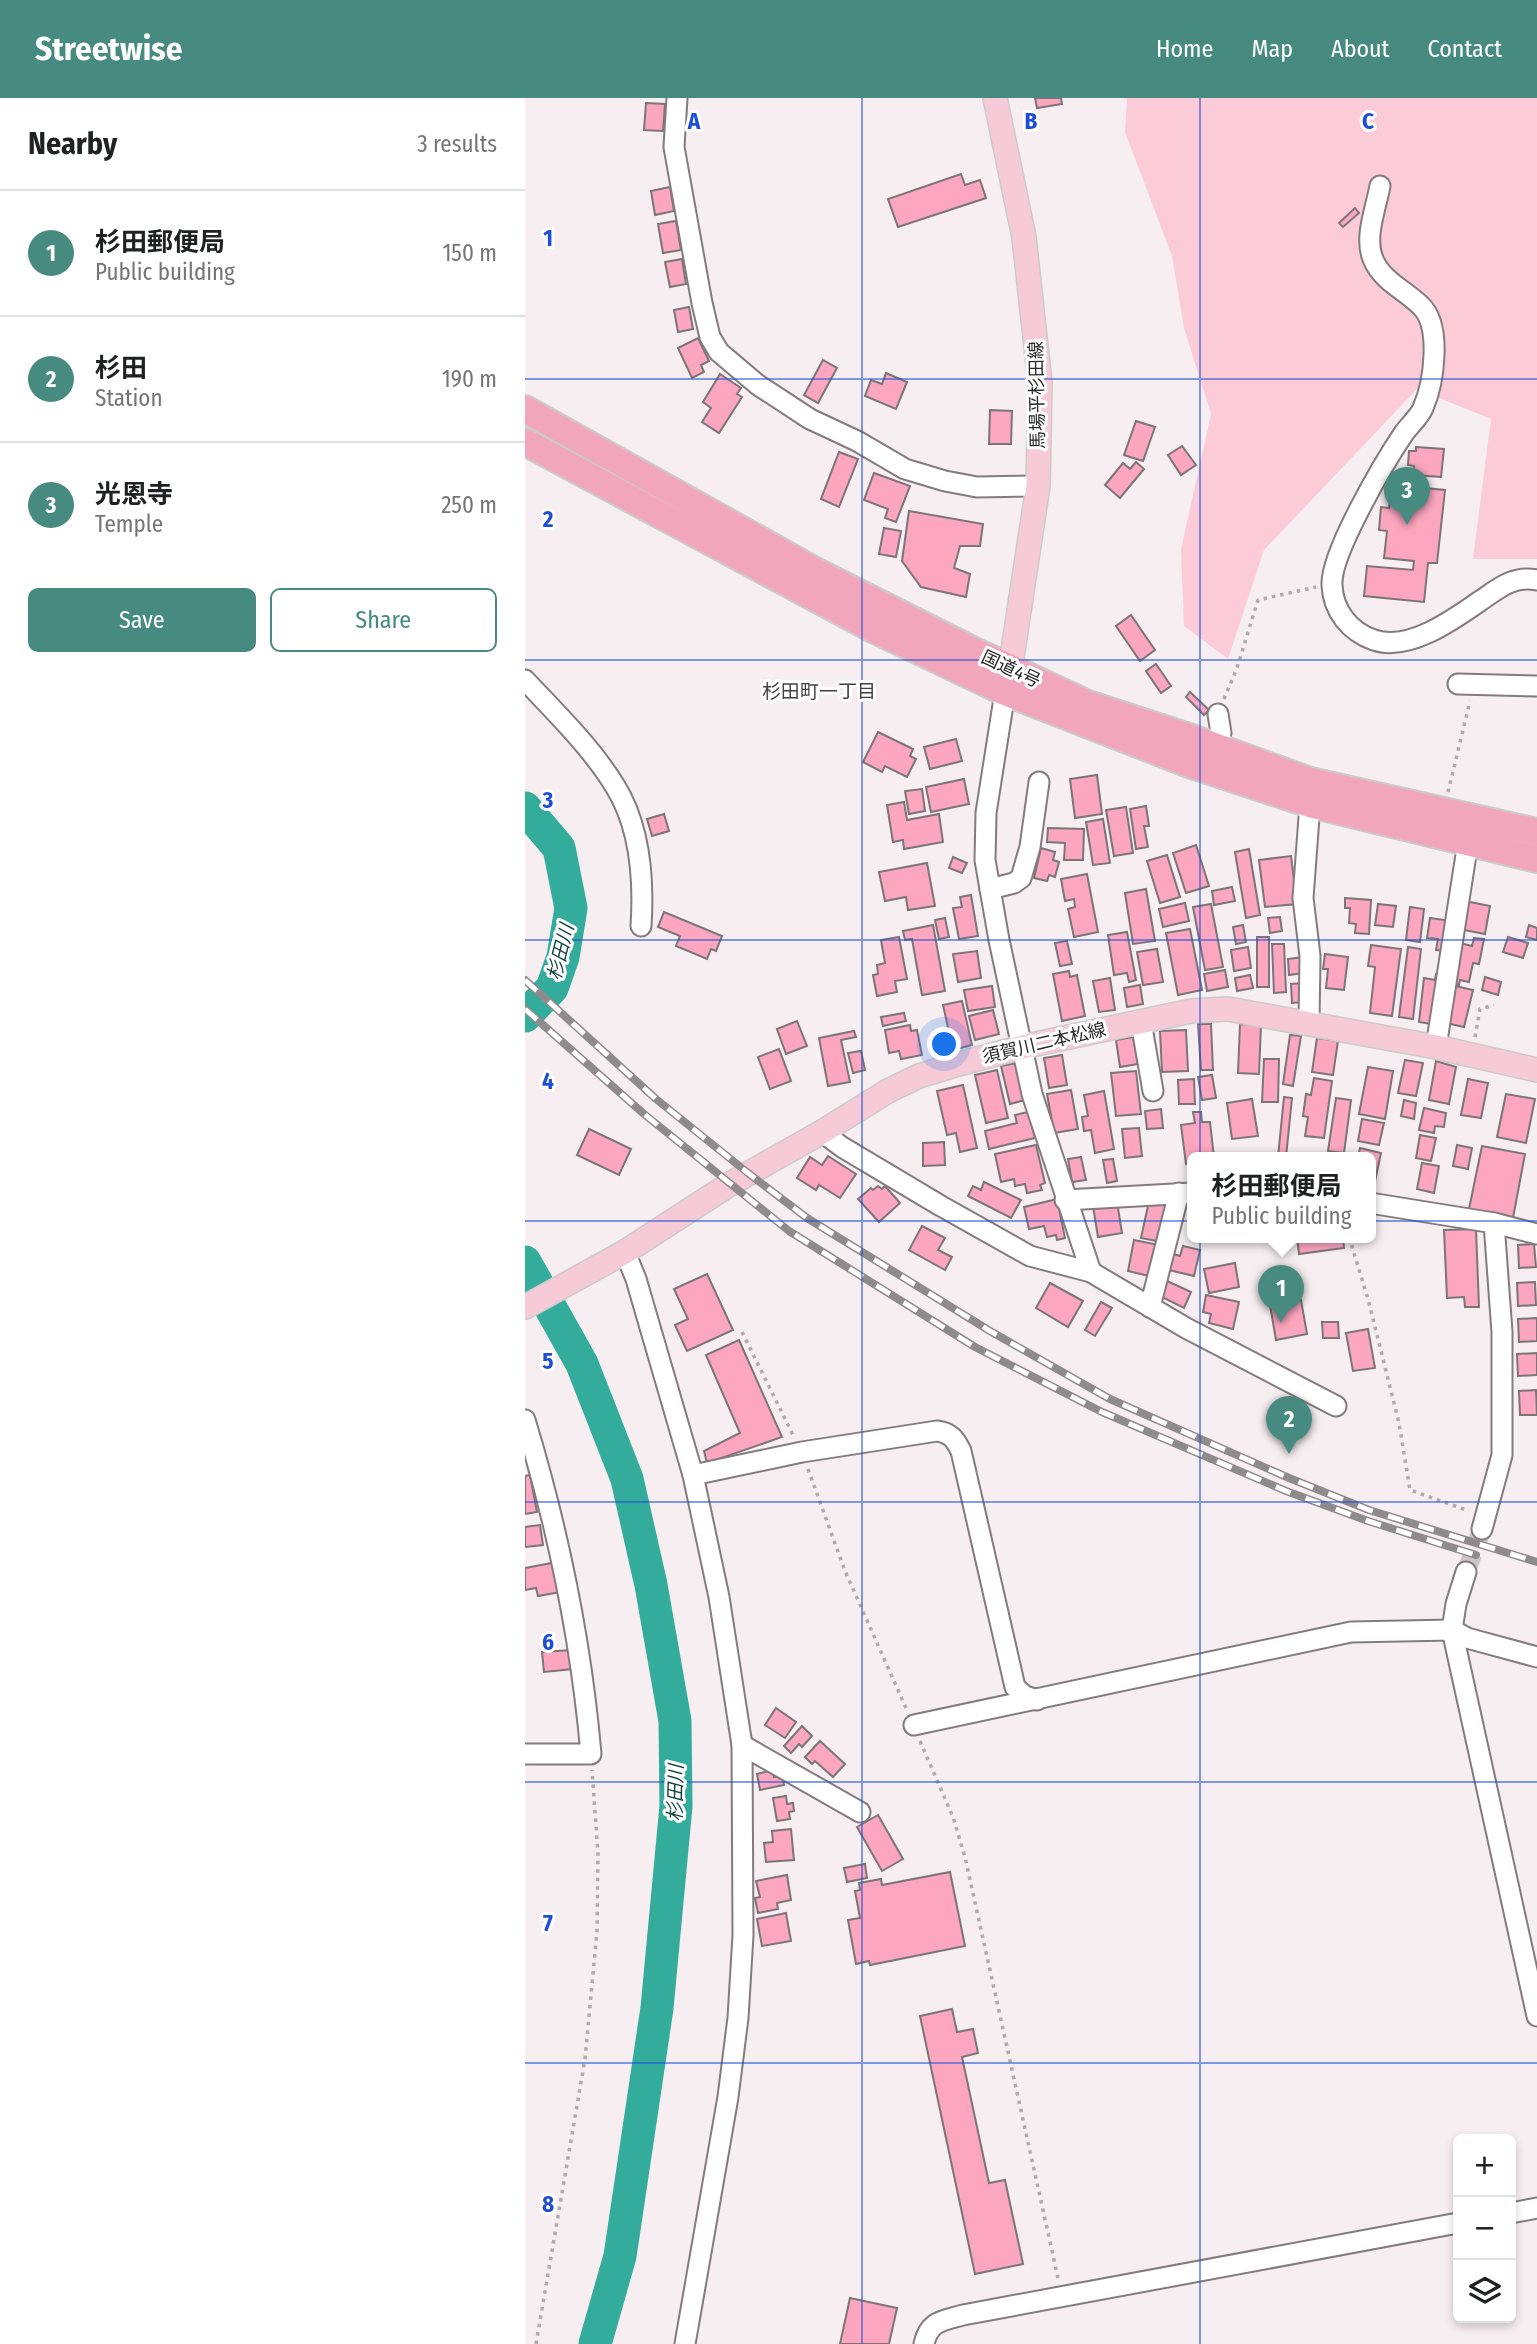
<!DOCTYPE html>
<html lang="en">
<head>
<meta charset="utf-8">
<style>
  :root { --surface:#fff; --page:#f2f2f2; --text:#202124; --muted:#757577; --line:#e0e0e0; --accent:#478b80 }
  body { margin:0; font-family:"Fira Sans Condensed","Noto Sans JP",sans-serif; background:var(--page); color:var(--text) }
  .controls { position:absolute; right:21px; bottom:21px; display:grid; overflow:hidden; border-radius:10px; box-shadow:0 4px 10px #0003 }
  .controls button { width:63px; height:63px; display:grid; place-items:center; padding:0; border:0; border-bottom:2px solid var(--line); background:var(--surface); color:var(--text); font:35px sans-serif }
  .you { position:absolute; left:420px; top:947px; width:24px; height:24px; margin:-18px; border:5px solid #fff; border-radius:50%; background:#1a73e8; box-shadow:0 0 0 10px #1a73e833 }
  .badge { display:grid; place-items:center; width:46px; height:46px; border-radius:50%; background:var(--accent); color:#fff; font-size:23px; font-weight:700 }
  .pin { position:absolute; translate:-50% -58px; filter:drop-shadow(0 2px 4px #0008) }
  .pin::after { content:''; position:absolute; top:37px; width:24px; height:21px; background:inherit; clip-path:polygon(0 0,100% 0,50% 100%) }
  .popup { position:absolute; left:662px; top:1054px; width:189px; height:91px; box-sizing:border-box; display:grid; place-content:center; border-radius:10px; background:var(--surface); filter:drop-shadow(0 2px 5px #0005); font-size:23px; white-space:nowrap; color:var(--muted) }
  .popup b { font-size:26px; color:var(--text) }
  .popup::after { content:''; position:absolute; left:50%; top:100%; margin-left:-14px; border:14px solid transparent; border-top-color:var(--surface) }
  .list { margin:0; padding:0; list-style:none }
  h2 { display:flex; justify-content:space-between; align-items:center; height:91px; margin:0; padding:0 28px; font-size:30px }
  h2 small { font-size:23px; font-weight:400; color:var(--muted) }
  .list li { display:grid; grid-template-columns:46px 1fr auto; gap:21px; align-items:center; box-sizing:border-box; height:126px; padding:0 28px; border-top:2px solid var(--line) }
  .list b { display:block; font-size:26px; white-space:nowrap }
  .list p { margin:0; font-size:23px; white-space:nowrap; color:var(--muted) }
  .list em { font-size:23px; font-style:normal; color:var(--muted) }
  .actions { display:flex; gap:14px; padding:21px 28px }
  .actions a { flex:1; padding:16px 0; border:2px solid var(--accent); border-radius:10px; text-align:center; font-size:24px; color:var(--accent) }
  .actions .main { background:var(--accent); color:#fff }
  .icon { flex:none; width:38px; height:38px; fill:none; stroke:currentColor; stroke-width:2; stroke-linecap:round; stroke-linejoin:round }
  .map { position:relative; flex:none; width:1012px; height:2246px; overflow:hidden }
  header { display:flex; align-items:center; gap:42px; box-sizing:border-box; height:98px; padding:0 35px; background:var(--accent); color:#fff }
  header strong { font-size:33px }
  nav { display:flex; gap:38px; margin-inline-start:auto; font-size:24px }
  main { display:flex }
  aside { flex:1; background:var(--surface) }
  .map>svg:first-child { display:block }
</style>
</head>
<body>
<header>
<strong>Streetwise</strong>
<nav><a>Home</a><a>Map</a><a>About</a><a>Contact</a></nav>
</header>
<main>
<aside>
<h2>Nearby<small>3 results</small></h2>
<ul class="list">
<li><span class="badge">1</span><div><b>杉田郵便局</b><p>Public building</p></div><em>150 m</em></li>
<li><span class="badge">2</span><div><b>杉田</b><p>Station</p></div><em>190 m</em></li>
<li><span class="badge">3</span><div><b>光恩寺</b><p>Temple</p></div><em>250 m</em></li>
</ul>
<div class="actions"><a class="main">Save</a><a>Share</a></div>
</aside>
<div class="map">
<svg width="1012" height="2246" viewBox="0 0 1012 2246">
  <rect width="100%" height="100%" fill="#f6eef0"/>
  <polygon fill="#fbccd8" points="602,0 1012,0 1012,461 948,461 966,321 892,291 739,452 703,561 659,528 656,451 686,316 659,230 647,158 600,34"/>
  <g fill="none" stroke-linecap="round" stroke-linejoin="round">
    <g stroke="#33ac9b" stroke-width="33">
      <polyline points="0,710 34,750 46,810 38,859 27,890 0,918"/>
      <polyline points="0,1164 57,1266 102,1381 126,1487 150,1623 151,1708 132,1910 95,2158 70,2246"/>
    </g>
  </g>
  <g fill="#fda6c0" stroke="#7c7577" stroke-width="2">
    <polygon points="510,0 536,0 537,6 512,10"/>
    <polygon points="121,5 140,6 138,33 119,32"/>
    <polygon points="436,76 440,87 455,82 461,100 373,129 363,101"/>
    <polygon points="145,89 149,113 130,117 126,93"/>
    <polygon points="830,110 834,115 818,129 814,125"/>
    <polygon points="151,123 156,152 138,155 133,126"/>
    <polygon points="157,161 161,186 145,189 140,164"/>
    <polygon points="164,209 168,231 153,234 149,212"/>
    <polygon points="173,240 184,263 176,267 179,274 167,280 153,250"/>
    <polygon points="298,262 312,270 293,305 279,297"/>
    <polygon points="361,275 382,284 371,311 340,298 346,282 357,286"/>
    <polygon points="195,276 216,290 212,296 217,299 194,335 177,324 186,310 178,304"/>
    <polygon points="465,312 487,313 486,346 464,346"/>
    <polygon points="611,323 630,329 618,363 599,357"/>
    <polygon points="657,348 671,367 656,377 643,357"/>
    <polygon points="891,349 919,351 916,379 888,377 889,368 883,367 884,353 891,353"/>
    <polygon points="314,354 333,361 314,409 296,401"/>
    <polygon points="611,364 619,371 595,400 580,387 598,365 605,371"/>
    <polygon points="349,375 385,388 371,424 360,420 363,411 339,402"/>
    <polygon points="867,387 920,392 912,465 903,465 899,504 839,498 842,468 888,472 889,463 859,460 862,433 854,432 856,409 864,410"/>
    <polygon points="384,413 458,426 455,448 435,448 429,470 445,476 441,499 396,489 377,463"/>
    <polygon points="359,430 376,433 371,459 354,456"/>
    <polygon points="606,517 630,552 615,563 591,528"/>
    <polygon points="631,566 646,588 636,595 621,573"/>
    <polygon points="665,594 684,612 679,617 661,599"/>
    <polygon points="353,634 388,651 385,658 391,661 382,679 360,668 357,674 338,664"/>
    <polygon points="431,641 437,663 405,671 399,649"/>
    <polygon points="572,677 577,716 550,720 545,681"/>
    <polygon points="439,681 444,706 406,714 401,689"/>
    <polygon points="397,691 400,713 384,716 380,693"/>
    <polygon points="379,704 382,722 414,716 418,744 379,751 378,742 368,744 362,707"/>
    <polygon points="621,708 624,728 619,728 623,749 611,751 605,711"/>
    <polygon points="601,709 608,755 589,758 581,712"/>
    <polygon points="139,716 144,733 127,738 122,721"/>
    <polygon points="578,721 585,765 568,767 561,724"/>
    <polygon points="523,730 559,731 558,762 539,762 540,745 522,744"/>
    <polygon points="671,747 684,788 661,795 648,755"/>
    <polygon points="516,750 530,754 528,762 534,764 530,779 524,777 522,783 509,780"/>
    <polygon points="724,751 735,817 721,820 710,754"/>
    <polygon points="642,757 655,799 635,805 622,763"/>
    <polygon points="766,758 772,806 740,809 734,762"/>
    <polygon points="428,759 442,765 437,775 424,770"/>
    <polygon points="402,765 410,808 383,812 381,799 360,803 354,774"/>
    <polygon points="562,776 573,834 549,839 543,811 550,809 549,801 540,803 536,781"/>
    <polygon points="707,789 710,803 689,807 687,793"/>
    <polygon points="621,791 630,843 608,846 600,795"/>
    <polygon points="446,797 453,838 434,841 428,810 437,809 435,799"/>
    <polygon points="820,800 846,802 844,836 830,835 831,826 824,825 825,810 820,810"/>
    <polygon points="940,803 965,808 960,836 934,831"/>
    <polygon points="660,805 664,823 638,829 634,811"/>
    <polygon points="686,806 698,869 680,872 668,809"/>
    <polygon points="853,806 871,808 868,829 850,827"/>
    <polygon points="885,809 899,811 895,844 881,842"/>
    <polygon points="139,814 197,838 191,853 186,851 182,861 151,848 155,838 133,829"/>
    <polygon points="755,819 757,833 745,835 743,820"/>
    <polygon points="420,820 424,839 414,841 410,822"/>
    <polygon points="905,820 927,823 923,853 911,852 913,841 902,840"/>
    <polygon points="408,827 420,893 397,897 387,841 380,842 378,833"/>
    <polygon points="718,827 721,844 711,846 708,829"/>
    <polygon points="1004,827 1012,830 1012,842 1001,839"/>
    <polygon points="665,831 677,892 653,897 641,835"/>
    <polygon points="602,834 611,882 604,884 602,875 589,877 583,837"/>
    <polygon points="374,839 382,881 370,883 372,894 352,898 348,877 353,876 352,867 360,865 356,842"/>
    <rect x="732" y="839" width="12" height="50"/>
    <polygon points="983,839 1003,845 998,860 978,854"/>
    <polygon points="949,840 959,841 954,866 948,865 944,884 935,882 934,887 927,885 935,845 947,848"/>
    <polygon points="542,843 547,866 535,868 530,845"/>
    <polygon points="747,846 759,846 761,894 749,895"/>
    <polygon points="846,847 876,851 867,918 845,915 850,869 843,868"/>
    <polygon points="723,849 726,870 709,873 706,852"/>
    <polygon points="883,849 896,851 888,921 874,919"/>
    <polygon points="632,851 638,884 618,887 612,854"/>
    <polygon points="452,853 456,880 433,884 428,856"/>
    <polygon points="800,856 823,859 819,892 801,890 803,871 798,871"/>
    <polygon points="778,859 779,875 764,877 763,861"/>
    <polygon points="700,872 703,889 682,893 679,876"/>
    <polygon points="544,873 545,879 552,877 560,918 537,923 528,876"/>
    <polygon points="911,876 918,876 912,927 894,924 899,880 910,882"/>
    <polygon points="725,877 728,890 712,893 710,880"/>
    <polygon points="960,879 976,884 973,897 957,892"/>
    <polygon points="585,880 590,912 574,914 568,883"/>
    <polygon points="778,885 779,904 767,905 766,886"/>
    <polygon points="615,887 618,906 602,909 599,890"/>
    <polygon points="467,888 470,909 443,913 439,892"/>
    <polygon points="930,888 948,892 939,929 921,925"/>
    <polygon points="437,903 447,947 428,952 418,907"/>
    <polygon points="468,912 474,936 450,942 444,918"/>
    <polygon points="379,915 381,923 358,928 356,919"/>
    <polygon points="272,923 282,948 261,956 252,931"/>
    <polygon points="673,926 686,926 688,972 676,972"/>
    <polygon points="715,926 736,927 734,976 713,975"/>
    <polygon points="385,927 386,933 392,932 397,957 376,961 374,953 364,955 360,932"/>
    <polygon points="661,932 663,973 637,974 635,933"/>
    <polygon points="329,933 331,939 316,942 325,984 303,988 294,940"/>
    <polygon points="765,937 776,938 768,988 758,986"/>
    <polygon points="608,939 613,966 595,969 591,942"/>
    <polygon points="792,940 813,943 808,977 787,974"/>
    <polygon points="254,951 266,983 245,991 233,959"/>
    <polygon points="336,953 340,972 328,975 323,955"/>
    <polygon points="537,957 542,987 524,990 519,960"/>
    <polygon points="739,961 754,961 753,1004 737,1004"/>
    <polygon points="880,962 898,965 891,998 873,995"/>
    <polygon points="911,963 931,969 924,1006 904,1002"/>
    <polygon points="492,965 500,1002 485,1006 476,968"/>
    <polygon points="843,969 868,973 860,1021 834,1016"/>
    <polygon points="472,972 483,1020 461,1025 450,977"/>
    <polygon points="611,973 616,1016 591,1018 586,975"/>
    <polygon points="687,977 691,1000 677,1002 673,979"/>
    <polygon points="789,980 807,983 799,1040 780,1038 783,1019 778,1018 781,996 786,997"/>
    <polygon points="669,981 670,1006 654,1006 653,982"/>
    <polygon points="943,981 963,985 956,1020 936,1017"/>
    <polygon points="438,987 452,1050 435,1054 431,1035 422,1037 412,993"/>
    <polygon points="546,992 553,1031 529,1035 522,996"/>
    <polygon points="579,993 589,1051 570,1055 566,1032 559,1033 557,1019 563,1018 559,997"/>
    <polygon points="981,996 1010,1001 1001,1045 972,1039"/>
    <polygon points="759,999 767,1000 761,1059 753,1059"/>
    <polygon points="811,1000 826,1002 819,1055 803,1053"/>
    <polygon points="727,1001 733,1038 707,1041 702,1005"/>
    <polygon points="879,1002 891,1005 889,1021 876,1018"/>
    <polygon points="899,1010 921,1015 919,1029 910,1028 909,1035 894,1032"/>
    <polygon points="636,1011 638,1030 622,1031 620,1013"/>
    <polygon points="503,1014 510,1040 464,1051 460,1033 492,1025 490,1017"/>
    <polygon points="668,1014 676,1014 677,1024 685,1024 689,1059 667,1059 667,1065 661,1066 656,1027 670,1025"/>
    <polygon points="837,1021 859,1025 854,1047 833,1043"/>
    <polygon points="614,1030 617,1058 600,1060 597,1031"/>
    <polygon points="64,1031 106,1051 94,1077 52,1057"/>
    <polygon points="895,1037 911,1040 906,1063 891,1060"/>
    <polygon points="419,1044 420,1067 398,1068 398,1045"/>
    <polygon points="511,1047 520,1085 515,1087 517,1092 502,1095 500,1086 490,1088 489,1081 476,1084 470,1056"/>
    <polygon points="932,1047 947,1050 943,1071 928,1068"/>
    <polygon points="957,1048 1000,1056 988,1120 944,1111"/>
    <polygon points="835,1050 856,1055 848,1093 845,1093 845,1059 833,1059"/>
    <polygon points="303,1058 331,1076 315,1100 294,1087 291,1092 272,1080 285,1059 297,1067"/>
    <polygon points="556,1059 561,1082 547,1084 543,1061"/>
    <polygon points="588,1061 592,1083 582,1085 578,1062"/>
    <polygon points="897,1065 914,1068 909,1095 892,1091"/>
    <polygon points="459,1084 496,1102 486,1120 443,1098 448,1088 456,1092"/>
    <polygon points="353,1088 357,1091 360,1088 375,1105 354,1124 333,1101 346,1090 348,1092"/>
    <polygon points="532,1101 540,1140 532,1142 531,1137 522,1139 519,1128 504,1131 499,1109"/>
    <polygon points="624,1103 645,1107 637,1144 616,1140"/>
    <polygon points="592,1104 597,1135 573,1139 568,1108"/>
    <polygon points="397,1128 420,1140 413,1152 427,1159 420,1172 384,1152"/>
    <polygon points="951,1131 954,1209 940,1209 939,1199 922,1200 919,1132"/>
    <polygon points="772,1139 818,1139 819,1150 774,1156"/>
    <polygon points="609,1142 634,1147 628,1179 603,1173"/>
    <polygon points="1009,1146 1011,1169 994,1170 993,1147"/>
    <polygon points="658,1148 675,1152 669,1178 644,1172 648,1156 655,1158"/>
    <polygon points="710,1165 714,1189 684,1195 679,1171"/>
    <polygon points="182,1176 208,1232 162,1253 150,1227 163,1221 149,1191"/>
    <polygon points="642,1183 666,1194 659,1210 635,1198"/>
    <polygon points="1010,1184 1011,1207 993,1208 992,1185"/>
    <polygon points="525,1185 558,1203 543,1229 511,1210"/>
    <polygon points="681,1197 714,1204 708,1231 684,1225 686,1216 678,1214"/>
    <polygon points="776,1202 782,1236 751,1242 745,1207"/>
    <polygon points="576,1204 587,1210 570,1238 560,1232"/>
    <polygon points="1012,1220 1012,1243 994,1244 993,1221"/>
    <polygon points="797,1224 813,1224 814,1240 798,1240"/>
    <polygon points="843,1231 850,1270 828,1273 821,1235"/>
    <polygon points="214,1242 257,1339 182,1365 179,1353 215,1335 181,1257"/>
    <polygon points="1012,1255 1012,1277 993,1278 992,1256"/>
    <polygon points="1011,1292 1012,1317 995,1317 994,1293"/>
    <polygon points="5,1377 12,1414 0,1416 0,1378"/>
    <polygon points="15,1427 18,1447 0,1449 0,1429"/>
    <polygon points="27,1465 29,1475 33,1475 36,1494 13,1498 11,1490 0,1492 0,1470"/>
    <polygon points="47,1552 48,1571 19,1574 17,1554"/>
    <polygon points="251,1610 271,1624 260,1640 240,1627"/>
    <polygon points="277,1628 287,1638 277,1649 274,1646 266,1655 259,1648"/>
    <polygon points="295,1643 320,1666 308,1679 290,1663 287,1666 280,1659"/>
    <polygon points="248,1672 249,1679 257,1677 259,1687 235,1692 232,1676"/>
    <polygon points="261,1698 262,1706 268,1705 269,1713 264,1714 265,1721 252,1723 248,1700"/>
    <polygon points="353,1717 378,1761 357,1773 332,1729"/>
    <polygon points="266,1731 269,1762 241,1764 239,1745 248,1744 247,1733"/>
    <polygon points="340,1766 342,1780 322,1784 319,1770"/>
    <polygon points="425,1774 440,1848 345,1867 344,1863 331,1866 323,1822 335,1820 330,1793 335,1792 334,1785 356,1781 357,1787"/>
    <polygon points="262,1777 266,1802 252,1805 253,1811 233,1815 230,1800 235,1799 231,1783"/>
    <polygon points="261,1815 266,1843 237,1848 232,1821"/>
    <polygon points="427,1911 432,1934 448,1931 453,1955 437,1959 464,2085 480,2082 498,2166 450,2176 395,1918"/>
    <polygon points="325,2200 372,2210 364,2246 315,2246"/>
  </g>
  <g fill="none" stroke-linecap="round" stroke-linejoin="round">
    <polyline stroke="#cdc6c8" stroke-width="19" stroke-dasharray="19 10" stroke-linecap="butt" points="941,1474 957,1431"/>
    <defs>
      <g id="minor">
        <polyline points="152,0 149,49 177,205 185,239 194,254 233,287 285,321 332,343 380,371 420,383 452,389 513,388"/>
        <path d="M855,88C851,110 839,139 848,161C857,183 880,192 896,208C917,228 909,285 898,310C894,319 885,327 879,335C860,363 805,456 807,487C808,513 825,534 849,542C883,554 928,522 955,503C973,491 988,477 1012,482"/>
        <path d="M0,582C31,615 66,649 90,688C115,728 119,782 116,828"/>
        <polyline points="933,586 1012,588"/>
        <polyline points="480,594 461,715 460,762 474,842 507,996 566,1174"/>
        <polyline points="691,649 696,635 693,616"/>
        <polyline points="465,791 489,785 496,780 505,749 514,684"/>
        <polyline points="616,924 628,993"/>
        <polyline points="784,925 785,858 778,800 785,706"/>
        <polyline points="911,949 943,744"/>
        <polyline points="297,1034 317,1049 416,1108 505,1158 566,1174 661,1230 811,1308"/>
        <polyline points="540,1102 667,1095"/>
        <polyline points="845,1105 969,1125 1012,1136"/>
        <polyline points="100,1154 111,1181 168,1377 194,1499 217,1647 218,1837 213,1920 203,1999 160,2246"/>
        <polyline points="625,1209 654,1095"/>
        <path d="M0,1322C33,1431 56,1542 66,1656H0"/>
        <path d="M168,1377L277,1354L412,1333C426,1335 430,1341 436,1353L490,1589L500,1598L512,1602"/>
        <polyline points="957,1431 977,1357 977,1234 969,1125"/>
        <polyline points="941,1474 931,1506 927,1532 1012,1918"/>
        <polyline points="389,1627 826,1534 927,1532 942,1540 1012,1559"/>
        <polyline points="217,1647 335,1714"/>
        <polyline points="986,2115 1012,2110"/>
        <path d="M399,2246C404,2223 417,2223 438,2217L933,2125"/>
      </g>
      <g id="major">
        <polyline points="470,0 499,139 515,285 513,388 483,585"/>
        <polyline points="0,1209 100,1154 205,1086 297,1034 363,993 394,978 430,967 497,949 666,913 703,911 911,949 1012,972"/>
      </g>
      <g id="highway">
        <polyline points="0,311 292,474 447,552 563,606 667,640 785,683 1012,734"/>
        <polyline points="0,344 348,531 480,594 664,666 785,706 1012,761"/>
      </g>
    </defs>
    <use href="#minor" stroke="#837b7d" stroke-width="23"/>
    <use href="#major" stroke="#cccbcb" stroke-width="26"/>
    <use href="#highway" stroke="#cccbcb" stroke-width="30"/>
    <g stroke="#b1aaac" stroke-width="3.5" stroke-dasharray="3.5 5" stroke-linecap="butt">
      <polyline points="699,601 712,570 733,502 791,489"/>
      <polyline points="923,694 945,603"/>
      <polyline points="950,939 955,911 969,907"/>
      <polyline points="824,1139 843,1201 874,1325 885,1392 944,1413"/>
      <polyline points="217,1234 269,1339"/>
      <polyline points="283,1371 320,1473 381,1610"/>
      <polyline points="395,1643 428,1719 440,1759 533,2180"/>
      <polyline points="11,2246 60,1961 72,1833 73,1756 67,1672"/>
    </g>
    <use href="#minor" stroke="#fff" stroke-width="19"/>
    <use href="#major" stroke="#f7cad7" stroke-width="23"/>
    <use href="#highway" stroke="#f1a6bc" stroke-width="26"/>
    <defs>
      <g id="rail">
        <polyline points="0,882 131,1001 223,1075 282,1120 465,1233 585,1301 764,1380 844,1412 1012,1464"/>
        <polyline points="0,911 119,1016 264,1133 450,1249 577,1314 761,1393 843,1423 951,1457"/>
      </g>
    </defs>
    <use href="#rail" stroke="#8f8a8b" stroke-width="8"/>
    <use href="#rail" stroke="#fff" stroke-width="5" stroke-dasharray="16" stroke-linecap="butt"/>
  </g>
  <path fill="none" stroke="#1d4ed8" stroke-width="2" stroke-opacity="0.55" d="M337,0V2246M675,0V2246M0,281H1012M0,562H1012M0,842H1012M0,1123H1012M0,1404H1012M0,1684H1012M0,1965H1012"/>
  <g text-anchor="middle" stroke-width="6" stroke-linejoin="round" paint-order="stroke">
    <g font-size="18" fill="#292627" stroke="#fff">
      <text transform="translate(512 297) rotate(-91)" y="6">馬場平杉田線</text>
      <text transform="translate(486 571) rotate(25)" y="6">国道4号</text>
      <text transform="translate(519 945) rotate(-13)" y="6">須賀川二本松線</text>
    </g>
    <g font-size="19" fill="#453f40" stroke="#fff">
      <text x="294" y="600">杉田町一丁目</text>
    </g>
    <g font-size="19" font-style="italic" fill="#11443d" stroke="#fff">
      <text transform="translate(35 854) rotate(-76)" y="7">杉田川</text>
      <text transform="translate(150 1695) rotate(-89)" y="7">杉田川</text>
    </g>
  </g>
  <g font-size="23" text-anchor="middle" font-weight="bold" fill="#1d4ed8" stroke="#fff" stroke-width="6" stroke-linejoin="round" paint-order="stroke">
    <text x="169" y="31">A</text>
    <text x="506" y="31">B</text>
    <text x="843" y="31">C</text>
    <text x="23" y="148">1</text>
    <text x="23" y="429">2</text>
    <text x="23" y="710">3</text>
    <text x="23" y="991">4</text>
    <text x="23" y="1271">5</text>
    <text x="23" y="1552">6</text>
    <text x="23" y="1833">7</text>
    <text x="23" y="2114">8</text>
  </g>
</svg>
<div class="controls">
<button>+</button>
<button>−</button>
<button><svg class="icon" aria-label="layers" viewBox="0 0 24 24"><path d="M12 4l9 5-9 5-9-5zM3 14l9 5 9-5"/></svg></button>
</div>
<div class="you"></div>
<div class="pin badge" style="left:756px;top:1225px">1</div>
<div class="popup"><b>杉田郵便局</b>Public building</div>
<div class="pin badge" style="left:764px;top:1356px">2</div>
<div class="pin badge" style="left:882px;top:427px">3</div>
</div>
</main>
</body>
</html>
